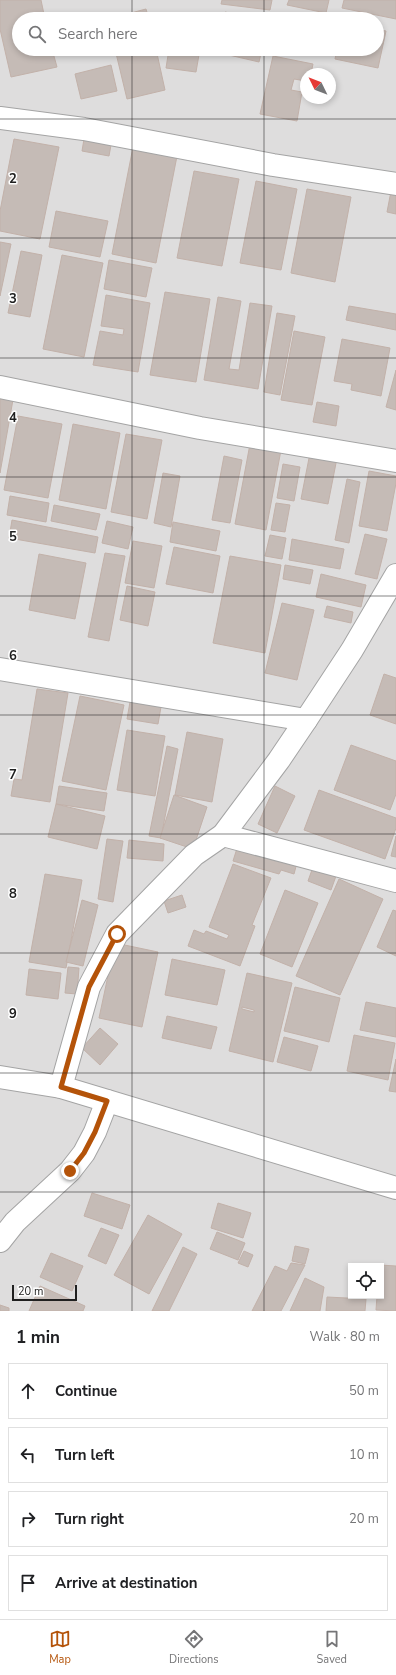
<!DOCTYPE html>
<html lang="en">
<head>
<meta charset="utf-8">
<style>
  :root { --surface:#fff; --page:#f6f6f6; --text:#202124; --muted:#757577; --line:#e0e0e0; --accent:#b45309 }
  body { margin:0; font-family:"Nunito Sans",sans-serif; background:var(--page); color:var(--text) }
  .controls { position:absolute; right:12px; bottom:12px; display:grid; overflow:hidden; border-radius:0px; box-shadow:0 2px 6px #0003 }
  .controls button { width:36px; height:36px; display:grid; place-items:center; padding:0; border:0; border-bottom:1px solid var(--line); background:var(--surface); color:var(--text); font:20px sans-serif }
  .compass { position:absolute; left:300px; top:68px; width:36px; height:36px; border-radius:50%; background:var(--surface); box-shadow:0 2px 6px #0003; rotate:313deg }
  .scale { position:absolute; left:12px; bottom:10px; width:65px; box-sizing:border-box; padding-left:4px; border:2px solid #202020; border-top:0; font-size:11px; line-height:14px; white-space:nowrap; color:#202020; -webkit-text-stroke:3px #fff; paint-order:stroke }
  .stop { position:absolute; width:12px; height:12px; margin:-9px; border:3px solid #b45309; border-radius:50%; background:#fff }
  .stop.end { background:#b45309; border-color:#fff; box-shadow:0 1px 4px #0008 }
  .list { margin:0; padding:0; list-style:none }
  h2 { display:flex; justify-content:space-between; align-items:center; height:52px; margin:0; padding:0 16px; font-size:17px }
  h2 small { font-size:13px; font-weight:400; color:var(--muted) }
  .list li { display:grid; grid-template-columns:26px 1fr auto; gap:12px; align-items:center; box-sizing:border-box; height:56px; margin:0 8px 8px; padding:0 8px; border:1px solid var(--line); border-radius:0px }
  .list b { display:block; font-size:15px; white-space:nowrap }
  .list em { font-size:13px; font-style:normal; color:var(--muted) }
  .icon { flex:none; width:22px; height:22px; fill:none; stroke:currentColor; stroke-width:2; stroke-linecap:round; stroke-linejoin:round }
  .map { position:relative; flex:none; width:396px; height:1311px; overflow:hidden }
  .search { position:absolute; background:var(--surface); box-shadow:0 2px 6px #0003; left:12px; right:12px; top:12px; height:44px; display:flex; align-items:center; gap:10px; box-sizing:border-box; padding:0 14px; border-radius:22px; color:var(--muted); font-size:15px }
  .sheet { height:308px; background:var(--surface) }
  nav { display:flex; justify-content:space-around; align-items:center; box-sizing:border-box; height:56px; border-top:1px solid var(--line); background:var(--surface); font-size:11px; color:var(--muted) }
  nav a { display:grid; justify-items:center; gap:2px }
  nav .on { color:var(--accent) }
  .map>svg:first-child { display:block }
</style>
</head>
<body>
<div class="map">
<svg width="396" height="1311" viewBox="0 0 396 1311">
  <rect width="100%" height="100%" fill="#f0ece6"/>
  <path fill="#dedddd" fill-rule="evenodd" d="M0,0H396V1311H0ZM19,19H377V49H19ZM306,74H330V98H306ZM351,1266H381V1296H351Z"/>
  <g fill="#c5bbb6" stroke="#c2b1a9" fill-rule="evenodd">
    <polygon points="0,0 41,0 45,19 19,19 19,49 52,49 57,67 11,77 0,29"/>
    <polygon points="222,0 272,0 270,10 221,4"/>
    <polygon points="289,0 329,0 326,13 287,5"/>
    <polygon points="344,0 396,0 396,19 342,8"/>
    <polygon points="146,9 149,19 108,19"/>
    <polygon points="225,12 255,19 223,19"/>
    <polygon points="285,15 304,19 284,19"/>
    <polygon points="377,29 386,31 378,68 335,59 337,49 377,49"/>
    <polygon points="115,49 156,49 165,90 127,99"/>
    <polygon points="169,49 200,49 196,72 166,68"/>
    <polygon points="216,49 262,49 259,62 216,52"/>
    <polygon points="273,56 313,64 311,74 306,74 306,81 294,79 291,90 302,92 297,121 260,114"/>
    <polygon points="111,65 117,91 81,99 75,74"/>
    <polygon points="14,139 59,147 40,239 0,231 0,211"/>
    <polygon points="84,139 111,145 109,156 82,151"/>
    <polygon points="134,142 178,151 156,263 112,254"/>
    <polygon points="194,171 239,179 222,266 177,258"/>
    <polygon points="256,181 297,189 281,270 240,263"/>
    <polygon points="392,186 396,186 396,214 387,212"/>
    <polygon points="307,189 351,197 335,282 291,273"/>
    <polygon points="56,211 108,221 100,257 49,247"/>
    <polygon points="0,242 11,244 0,296"/>
    <polygon points="21,251 42,255 30,317 8,313"/>
    <polygon points="62,255 103,263 84,357 43,349"/>
    <polygon points="109,260 152,268 146,297 104,289"/>
    <polygon points="165,292 210,299 196,382 150,375"/>
    <polygon points="106,295 150,303 138,372 93,365 100,331 123,335 124,329 101,326"/>
    <polygon points="218,297 241,301 229,369 239,370 250,303 272,306 258,389 204,380"/>
    <polygon points="349,306 396,314 396,330 346,320"/>
    <polygon points="277,313 295,316 280,395 264,392"/>
    <polygon points="294,331 325,337 312,405 281,400"/>
    <polygon points="342,339 390,348 381,396 351,390 352,384 334,381"/>
    <polygon points="396,370 396,410 386,407"/>
    <polygon points="0,392 14,394 0,473"/>
    <polygon points="317,402 339,406 336,426 313,422"/>
    <polygon points="18,416 62,424 48,498 4,490"/>
    <polygon points="73,424 120,433 106,509 59,500"/>
    <polygon points="126,434 162,440 147,519 111,512"/>
    <polygon points="250,444 281,450 266,530 235,524"/>
    <polygon points="310,453 337,458 328,504 301,499"/>
    <polygon points="224,456 242,460 230,523 212,520"/>
    <polygon points="283,464 300,467 294,501 277,498"/>
    <polygon points="369,471 396,476 396,483 387,531 359,526"/>
    <polygon points="163,473 180,476 171,527 154,523"/>
    <polygon points="347,479 360,482 349,543 335,540"/>
    <polygon points="10,496 49,503 46,522 7,515"/>
    <polygon points="276,503 290,505 285,532 271,530"/>
    <polygon points="54,505 100,514 96,530 51,521"/>
    <polygon points="12,520 98,537 95,553 9,538"/>
    <polygon points="107,521 133,527 128,549 102,543"/>
    <polygon points="173,522 220,531 216,551 170,542"/>
    <polygon points="365,534 387,539 377,579 355,574"/>
    <polygon points="270,535 286,538 282,559 265,556"/>
    <polygon points="292,539 344,549 340,569 289,560"/>
    <polygon points="133,541 162,546 154,588 125,583"/>
    <polygon points="174,547 220,556 213,593 166,584"/>
    <polygon points="105,553 125,556 109,641 88,637"/>
    <polygon points="39,554 86,563 75,619 29,610"/>
    <polygon points="230,556 281,565 265,653 213,643"/>
    <polygon points="285,565 313,570 310,584 283,579"/>
    <polygon points="321,574 366,585 361,607 316,597"/>
    <polygon points="127,586 155,592 148,626 120,620"/>
    <polygon points="282,603 314,610 297,680 265,673"/>
    <polygon points="327,606 353,612 351,623 324,617"/>
    <polygon points="384,674 396,678 396,724 370,715"/>
    <polygon points="37,689 68,693 50,802 11,796 14,779 22,780"/>
    <polygon points="80,696 124,705 106,790 62,781"/>
    <polygon points="130,702 161,707 158,724 127,719"/>
    <polygon points="127,730 165,736 155,796 117,790"/>
    <polygon points="187,732 223,739 212,802 175,795"/>
    <polygon points="351,745 396,761 396,794 390,810 334,790"/>
    <polygon points="167,746 178,749 161,838 149,836"/>
    <polygon points="59,786 107,793 104,811 56,804"/>
    <polygon points="275,786 295,796 277,833 258,824"/>
    <polygon points="319,790 396,818 396,828 385,859 304,830"/>
    <polygon points="174,795 207,807 193,849 160,838"/>
    <polygon points="56,804 105,816 97,849 48,837"/>
    <polygon points="396,836 396,857 391,856"/>
    <polygon points="107,839 123,841 113,902 98,899"/>
    <polygon points="129,840 164,844 163,861 127,858"/>
    <polygon points="239,842 298,859 294,874 281,870 279,874 233,861"/>
    <polygon points="233,864 271,878 252,925 255,926 240,966 188,946 194,930 204,934 206,931 227,939 229,935 209,927"/>
    <polygon points="313,867 336,876 331,890 308,881"/>
    <polygon points="45,874 82,880 66,968 29,962"/>
    <polygon points="339,879 383,899 340,995 296,976"/>
    <polygon points="285,890 318,903 292,967 260,954"/>
    <polygon points="182,895 186,907 168,913 164,901"/>
    <polygon points="82,900 98,905 83,966 66,962"/>
    <polygon points="393,910 396,911 396,956 377,947"/>
    <polygon points="115,943 158,952 142,1027 99,1018"/>
    <polygon points="172,959 225,970 217,1005 165,995"/>
    <polygon points="68,967 79,968 77,994 65,993"/>
    <polygon points="29,969 61,973 58,999 26,995"/>
    <path d="M247,973L292,983L273,1062L229,1051ZM242,1007L254,1010V1012L242,1009Z"/>
    <polygon points="295,987 340,998 329,1042 284,1031"/>
    <polygon points="366,1002 396,1008 396,1037 360,1030"/>
    <polygon points="167,1016 217,1027 211,1049 162,1038"/>
    <polygon points="100,1028 118,1044 100,1065 82,1048"/>
    <polygon points="354,1035 395,1043 388,1080 347,1071"/>
    <polygon points="284,1037 318,1046 311,1071 277,1062"/>
    <polygon points="396,1059 396,1092 389,1091"/>
    <polygon points="92,1193 130,1205 122,1229 84,1216"/>
    <polygon points="218,1203 251,1213 243,1238 211,1228"/>
    <polygon points="148,1215 182,1234 149,1294 114,1275"/>
    <polygon points="101,1228 119,1235 106,1264 88,1256"/>
    <polygon points="217,1232 245,1243 238,1260 210,1249"/>
    <polygon points="295,1246 309,1249 305,1264 292,1261"/>
    <polygon points="183,1247 197,1254 169,1311 152,1311"/>
    <polygon points="244,1251 253,1255 248,1267 238,1263"/>
    <polygon points="51,1253 83,1266 72,1291 40,1277"/>
    <polygon points="291,1263 305,1265 281,1311 252,1311 275,1266 287,1271"/>
    <polygon points="380,1265 396,1266 396,1311 376,1310 377,1296 381,1296 381,1266"/>
    <polygon points="305,1278 324,1287 320,1311 290,1311"/>
    <polygon points="40,1286 85,1306 83,1311 29,1311"/>
    <polygon points="327,1297 366,1299 365,1311 326,1311"/>
    <polygon points="0,1305 9,1308 9,1311 0,1311"/>
  </g>
  <g fill="none" stroke-linecap="round" stroke-linejoin="round">
    <defs>
      <g id="minor">
        <polyline points="0,118 84,129 273,165 396,184"/>
        <polyline points="0,387 200,428 396,461"/>
        <polyline points="0,669 306,720"/>
        <polyline points="223,835 396,881"/>
        <polyline points="0,1077 61,1087 396,1188"/>
        <polyline points="61,1087 89,987 117,934 194,855 223,835 279,760 306,720 352,650 396,575"/>
        <polyline points="0,1241 15,1222 70,1171 84,1153 95,1132 107,1101"/>
      </g>
    </defs>
    <use href="#minor" stroke="#a4a4a4" stroke-width="24"/>
    <use href="#minor" stroke="#fff" stroke-width="22"/>
  </g>
  <g fill="none" stroke-linecap="round" stroke-linejoin="round">
    <polyline stroke="#b45309" stroke-width="5" points="70,1171 84,1153 95,1132 107,1101 61,1087 89,987 117,934"/>
  </g>
  <path fill="none" stroke="#202020" stroke-width="1" stroke-opacity="0.55" d="M132,0V19M264,0V19M132,49V1311M264,49V1311M0,119H396M0,238H396M0,358H396M0,477H396M0,596H396M0,715H396M0,834H396M0,953H396M0,1073H396M0,1192H396"/>
  <g font-size="13" text-anchor="middle" font-weight="bold" fill="#202020" stroke="#fff" stroke-width="3" stroke-linejoin="round" paint-order="stroke">
    <text x="13" y="183">2</text>
    <text x="13" y="303">3</text>
    <text x="13" y="422">4</text>
    <text x="13" y="541">5</text>
    <text x="13" y="660">6</text>
    <text x="13" y="779">7</text>
    <text x="13" y="898">8</text>
    <text x="13" y="1018">9</text>
  </g>
</svg>
<div class="controls">
<button><svg class="icon" aria-label="locate" viewBox="0 0 24 24"><circle cx="12" cy="12" r="6"/><path d="M12 2v4M12 18v4M2 12h4M18 12h4"/></svg></button>
</div>
<svg class="compass" viewBox="-18 -18 36 36"><path d="M0-13l5 13h-10z" fill="#e53935"/><path d="M0 13l5-13h-10z" fill="#757577"/></svg>
<div class="scale">20 m</div>
<div class="stop" style="left:117px;top:934px"></div>
<div class="stop end" style="left:70px;top:1171px"></div>
<div class="search"><svg class="icon" aria-label="search" viewBox="0 0 24 24"><circle cx="10" cy="10" r="6"/><path d="M15 15l6 6"/></svg>Search here</div>
</div>
<section class="sheet">
<h2>1 min<small>Walk · 80 m</small></h2>
<ul class="list">
<li><svg class="icon" aria-label="ahead" viewBox="0 0 24 24"><path d="M12 20V5M6 11l6-6 6 6"/></svg><div><b>Continue</b></div><em>50 m</em></li>
<li><svg class="icon" aria-label="left" viewBox="0 0 24 24"><path d="M17 20v-9H6M10 6l-5 5 5 5"/></svg><div><b>Turn left</b></div><em>10 m</em></li>
<li><svg class="icon" aria-label="right" viewBox="0 0 24 24"><path d="M7 20v-9h11M14 6l5 5-5 5"/></svg><div><b>Turn right</b></div><em>20 m</em></li>
<li><svg class="icon" aria-label="arrive" viewBox="0 0 24 24"><path d="M6 21V4h12l-3 4 3 4H6"/></svg><div><b>Arrive at destination</b></div></li>
</ul>
</section>
<nav>
<a class="on"><svg class="icon" aria-label="map" viewBox="0 0 24 24"><path d="M3 6l6-2 6 2 6-2v14l-6 2-6-2-6 2zM9 4v14M15 6v14"/></svg>Map</a>
<a><svg class="icon" aria-label="directions" viewBox="0 0 24 24"><path d="M12 3l9 9-9 9-9-9zM9 14v-3h6M13 9l2 2-2 2"/></svg>Directions</a>
<a><svg class="icon" aria-label="saved" viewBox="0 0 24 24"><path d="M7 4h10v16l-5-4-5 4z"/></svg>Saved</a>
</nav>
</body>
</html>
